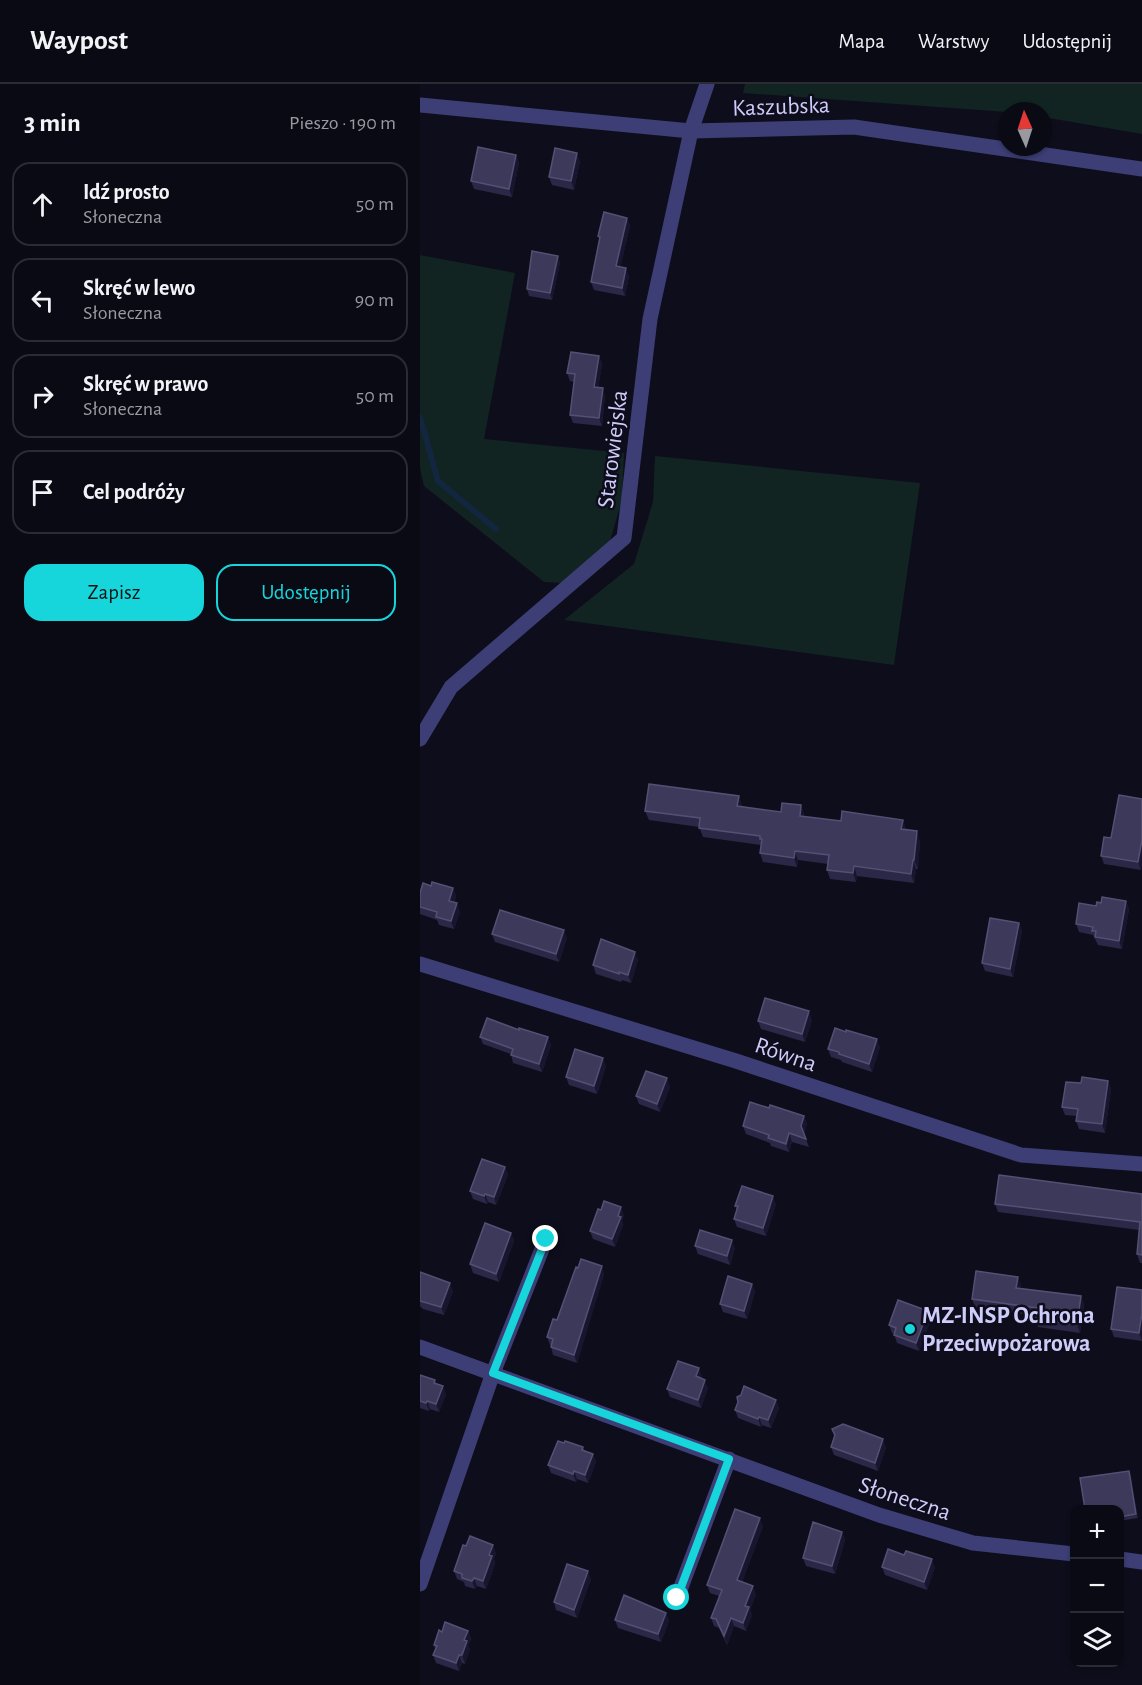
<!DOCTYPE html>
<html lang="pl">
<head>
<meta charset="utf-8">
<style>
  :root { --surface:#0a0a14; --page:#13131d; --text:#f1f3f6; --muted:#999aa0; --line:#2a2b34; --accent:#16d6db }
  body { margin:0; font-family:"Alegreya Sans",sans-serif; background:var(--page); color:var(--text) }
  .controls { position:absolute; right:18px; bottom:18px; display:grid; overflow:hidden; border-radius:12px; box-shadow:0 2px 4px #0004 }
  .controls button { width:54px; height:54px; display:grid; place-items:center; padding:0; border:0; border-bottom:2px solid var(--line); background:var(--surface); color:var(--text); font:30px sans-serif }
  .compass { position:absolute; left:578px; top:18px; width:54px; height:54px; border-radius:50%; background:var(--surface); box-shadow:0 2px 4px #0004; rotate:357deg }
  .stop { position:absolute; width:18px; height:18px; margin:-14px; border:4px solid #16d6db; border-radius:50%; background:#fff }
  .stop.end { background:#16d6db; border-color:#fff; box-shadow:0 2px 6px #0008 }
  .list { margin:0; padding:0; list-style:none }
  h2 { display:flex; justify-content:space-between; align-items:center; height:78px; margin:0; padding:0 24px; font-size:26px }
  h2 small { font-size:20px; font-weight:400; color:var(--muted) }
  .list li { display:grid; grid-template-columns:39px 1fr auto; gap:18px; align-items:center; box-sizing:border-box; height:84px; margin:0 12px 12px; padding:0 12px; border:2px solid var(--line); border-radius:18px }
  .list b { display:block; font-size:22px; white-space:nowrap }
  .list p { margin:0; font-size:20px; white-space:nowrap; color:var(--muted) }
  .list em { font-size:20px; font-style:normal; color:var(--muted) }
  .actions { display:flex; gap:12px; padding:18px 24px }
  .actions a { flex:1; padding:14px 0; border:2px solid var(--accent); border-radius:18px; text-align:center; font-size:21px; color:var(--accent) }
  .actions .main { background:var(--accent); color:#111 }
  .icon { flex:none; width:33px; height:33px; fill:none; stroke:currentColor; stroke-width:2; stroke-linecap:round; stroke-linejoin:round }
  .map { position:relative; flex:none; width:722px; height:1601px; overflow:hidden }
  header { display:flex; align-items:center; gap:36px; box-sizing:border-box; height:84px; padding:0 30px; background:var(--surface); border-bottom:2px solid var(--line) }
  header strong { font-size:28px }
  nav { display:flex; gap:33px; margin-inline-start:auto; font-size:21px }
  main { display:flex }
  aside { flex:1; background:var(--surface) }
  .map>svg:first-child { display:block }
</style>
</head>
<body>
<header>
<strong>Waypost</strong>
<nav><a>Mapa</a><a>Warstwy</a><a>Udostępnij</a></nav>
</header>
<main>
<aside>
<h2>3 min<small>Pieszo · 190 m</small></h2>
<ul class="list">
<li><svg class="icon" aria-label="ahead" viewBox="0 0 24 24"><path d="M12 20V5M6 11l6-6 6 6"/></svg><div><b>Idź prosto</b><p>Słoneczna</p></div><em>50 m</em></li>
<li><svg class="icon" aria-label="left" viewBox="0 0 24 24"><path d="M17 20v-9H6M10 6l-5 5 5 5"/></svg><div><b>Skręć w lewo</b><p>Słoneczna</p></div><em>90 m</em></li>
<li><svg class="icon" aria-label="right" viewBox="0 0 24 24"><path d="M7 20v-9h11M14 6l5 5-5 5"/></svg><div><b>Skręć w prawo</b><p>Słoneczna</p></div><em>50 m</em></li>
<li><svg class="icon" aria-label="arrive" viewBox="0 0 24 24"><path d="M6 21V4h12l-3 4 3 4H6"/></svg><div><b>Cel podróży</b></div></li>
</ul>
<div class="actions"><a class="main">Zapisz</a><a>Udostępnij</a></div>
</aside>
<div class="map">
<svg width="722" height="1601" viewBox="0 0 722 1601">
  <rect width="100%" height="100%" fill="#0e0d1b"/>
  <g fill="#112422">
    <polygon points="325,0 722,0 722,50 623,33 623,27 587,28 323,9"/>
    <polygon points="0,171 95,189 64,355 204,369 202,416 190,457 142,499 124,498 4,402 0,384"/>
    <polygon points="235,372 500,399 474,581 144,536 214,480 233,418"/>
  </g>
  <g fill="none" stroke-linecap="round" stroke-linejoin="round">
    <polyline stroke="#12273f" stroke-width="6" points="0,333 18,397 76,445"/>
    <g stroke="#3c3e75" stroke-width="15">
      <polyline points="0,21 271,47 434,43 722,85"/>
      <polyline points="0,655 31,603 204,454 230,235 271,47 287,0"/>
      <polyline points="0,880 316,977 601,1071 722,1080"/>
      <polyline points="0,1263 459,1431 553,1459 654,1470"/>
      <polyline points="700,1475 722,1478"/>
      <polyline points="0,1500 73,1289 126,1155"/>
      <polyline points="257,1514 309,1375"/>
    </g>
  </g>
  <g fill="#2b2747">
    <polygon points="96,71 99,79 92,113 54,105 51,97"/>
    <polygon points="160,77 154,106 132,101 129,93"/>
    <polygon points="207,134 210,142 200,183 209,192 205,212 174,206 171,198 180,157 178,152"/>
    <polygon points="138,172 140,179 132,216 109,212 107,205"/>
    <polygon points="179,272 182,280 178,304 185,312 182,342 153,339 150,331 154,298 150,297 147,289"/>
    <polygon points="699,711 721,786 684,780 681,772 691,754"/>
    <polygon points="319,712 322,723 361,728 381,721 384,731 384,733 421,737 483,736 486,746 500,757 498,785 496,785 494,799 437,792 436,798 410,795 407,786 408,780 378,776 377,783 343,778 340,769 341,761 283,753 279,743 229,736 225,727"/>
    <polygon points="11,802 33,804 36,812 34,819 40,828 34,845 19,841 17,836 0,830 0,809"/>
    <polygon points="706,817 709,825 702,865 678,861 673,851 659,848 656,840 681,819"/>
    <polygon points="599,839 602,847 593,893 565,887 562,879"/>
    <polygon points="72,850 147,854 139,878 75,858"/>
    <polygon points="218,876 211,899 202,896 201,898 176,890 173,881"/>
    <polygon points="392,936 385,958 341,945 338,937"/>
    <polygon points="99,946 128,953 131,961 122,988 93,979 91,970 63,960 60,953"/>
    <polygon points="460,963 452,988 422,978 421,976 411,973 408,965"/>
    <polygon points="186,982 177,1010 149,1001 146,993"/>
    <polygon points="688,997 691,1005 685,1049 659,1045 656,1037 657,1032 645,1031 642,1023 661,999"/>
    <polygon points="250,1003 240,1028 219,1020 216,1012"/>
    <polygon points="349,1024 384,1032 387,1040 384,1050 389,1063 372,1058 369,1068 351,1062 350,1059 326,1050 323,1042"/>
    <polygon points="85,1083 88,1091 76,1121 68,1118 67,1120 53,1115 50,1107"/>
    <polygon points="722,1110 722,1179 720,1179 717,1170 719,1146 578,1128 575,1120"/>
    <polygon points="356,1120 346,1152 317,1143 314,1135 317,1126 315,1122"/>
    <polygon points="204,1131 202,1137 203,1141 195,1163 173,1155 170,1147"/>
    <polygon points="91,1149 94,1157 79,1198 53,1189 50,1180"/>
    <polygon points="275,1162 315,1164 310,1181 278,1170"/>
    <polygon points="0,1188 33,1207 24,1231 3,1225 0,1222"/>
    <polygon points="184,1190 157,1279 133,1271 131,1263 131,1261 130,1261 127,1253 137,1236"/>
    <polygon points="332,1200 335,1208 327,1235 303,1228 300,1220"/>
    <polygon points="601,1201 600,1204 661,1212 664,1221 660,1249 618,1243 616,1235 616,1232 555,1223 552,1215"/>
    <polygon points="722,1206 722,1257 694,1253 691,1245"/>
    <polygon points="508,1227 511,1235 499,1267 477,1259 474,1250 472,1249 469,1241"/>
    <polygon points="0,1291 15,1296 16,1300 26,1310 19,1328 10,1325 9,1327 0,1324"/>
    <polygon points="282,1292 281,1294 288,1304 281,1324 250,1313 247,1305"/>
    <polygon points="356,1316 359,1324 351,1344 342,1341 341,1343 318,1334 315,1326"/>
    <polygon points="412,1345 466,1363 458,1387 414,1371 411,1363 414,1352"/>
    <polygon points="144,1359 163,1363 164,1366 173,1370 176,1378 168,1399 157,1395 156,1398 131,1389 128,1381"/>
    <polygon points="709,1387 718,1434 699,1437 699,1425"/>
    <polygon points="343,1442 322,1498 336,1510 330,1526 332,1531 326,1547 314,1542 307,1561 299,1544 294,1542 291,1534 299,1512 290,1509 287,1501"/>
    <polygon points="422,1448 425,1456 415,1490 386,1482 383,1474"/>
    <polygon points="76,1469 74,1475 75,1480 66,1505 57,1502 55,1505 45,1502 44,1498 37,1495 34,1487"/>
    <polygon points="462,1483 515,1483 507,1506 465,1491"/>
    <polygon points="171,1495 157,1534 136,1526 134,1518"/>
    <polygon points="246,1529 249,1537 241,1558 198,1544 195,1536"/>
    <polygon points="48,1547 51,1555 48,1561 50,1565 45,1580 42,1579 39,1587 16,1579 13,1571 15,1566 14,1561 22,1548"/>
  </g>
  <g fill="#18152e">
    <polygon points="157,69 160,77 154,106 151,97"/>
    <polygon points="96,71 99,79 92,113 89,105"/>
    <polygon points="207,134 210,142 199,190 196,182"/>
    <polygon points="138,172 140,179 132,216 130,209"/>
    <polygon points="206,184 209,192 205,212 202,204"/>
    <polygon points="179,272 182,280 177,311 174,303"/>
    <polygon points="183,304 185,312 182,342 179,334"/>
    <polygon points="319,712 322,722 321,731 317,722"/>
    <polygon points="381,721 384,731 383,742 380,732"/>
    <polygon points="483,736 486,745 485,754 481,745"/>
    <polygon points="497,747 500,757 498,785 494,776"/>
    <polygon points="722,756 722,782 721,786 718,778"/>
    <polygon points="375,767 378,776 377,783 374,774"/>
    <polygon points="493,776 496,785 494,799 491,790"/>
    <polygon points="434,782 437,792 436,798 433,789"/>
    <polygon points="33,804 36,812 32,825 29,817"/>
    <polygon points="706,817 709,825 702,865 699,857"/>
    <polygon points="37,819 40,828 34,845 31,837"/>
    <polygon points="599,839 602,847 593,893 590,885"/>
    <polygon points="144,846 147,854 139,878 136,870"/>
    <polygon points="215,868 218,876 211,899 208,891"/>
    <polygon points="389,927 392,936 385,958 382,950"/>
    <polygon points="128,953 131,961 122,988 119,980"/>
    <polygon points="457,955 460,963 452,988 449,980"/>
    <polygon points="183,974 186,982 177,1010 174,1002"/>
    <polygon points="247,994 250,1003 240,1028 237,1020"/>
    <polygon points="688,997 691,1005 685,1049 682,1040"/>
    <polygon points="384,1032 387,1040 384,1050 381,1042"/>
    <polygon points="369,1049 372,1058 369,1068 366,1060"/>
    <polygon points="85,1083 88,1091 76,1121 74,1113"/>
    <polygon points="65,1110 68,1118 67,1120 64,1112"/>
    <polygon points="353,1112 356,1120 346,1152 343,1144"/>
    <polygon points="201,1123 204,1131 202,1137 203,1141 195,1163 192,1155 198,1132"/>
    <polygon points="91,1149 94,1157 79,1198 76,1190"/>
    <polygon points="312,1156 315,1164 310,1181 307,1172"/>
    <polygon points="182,1182 184,1190 157,1279 154,1271"/>
    <polygon points="598,1193 601,1201 599,1212 596,1204"/>
    <polygon points="30,1199 33,1207 24,1231 21,1223"/>
    <polygon points="332,1200 335,1208 327,1235 324,1227"/>
    <polygon points="661,1212 664,1221 660,1249 657,1241"/>
    <polygon points="508,1227 511,1235 499,1267 496,1259"/>
    <polygon points="722,1229 722,1257 719,1249"/>
    <polygon points="279,1284 282,1292 279,1300 276,1292"/>
    <polygon points="285,1296 288,1304 281,1324 278,1316"/>
    <polygon points="23,1302 26,1310 19,1328 16,1320"/>
    <polygon points="356,1316 359,1324 351,1344 348,1336"/>
    <polygon points="7,1317 10,1325 9,1327 6,1319"/>
    <polygon points="339,1333 342,1341 341,1343 338,1335"/>
    <polygon points="463,1355 466,1363 458,1387 455,1379"/>
    <polygon points="173,1370 176,1378 168,1399 165,1391"/>
    <polygon points="154,1387 157,1395 156,1398 153,1390"/>
    <polygon points="709,1387 711,1391 718,1434 716,1430"/>
    <polygon points="340,1434 343,1442 320,1504 317,1496"/>
    <polygon points="422,1448 425,1456 415,1490 412,1482"/>
    <polygon points="73,1461 76,1469 74,1475 75,1480 66,1505 63,1497"/>
    <polygon points="512,1475 515,1483 507,1506 504,1498"/>
    <polygon points="168,1487 171,1495 157,1534 154,1526"/>
    <polygon points="54,1494 57,1502 55,1505 52,1497"/>
    <polygon points="333,1502 336,1510 330,1526 332,1531 326,1547 323,1539 325,1522"/>
    <polygon points="246,1529 249,1537 241,1558 238,1550"/>
    <polygon points="311,1534 314,1542 307,1561 304,1552"/>
    <polygon points="48,1547 51,1555 48,1561 50,1565 45,1580 42,1571 44,1556"/>
    <polygon points="39,1571 42,1579 39,1587 36,1579"/>
  </g>
  <g fill="#3d395b" stroke="#545074" stroke-width="1.5">
    <polygon points="58,63 96,71 89,105 51,97"/>
    <polygon points="135,64 157,69 151,97 129,93"/>
    <polygon points="184,128 207,134 196,182 206,184 202,204 171,198 180,153 178,152"/>
    <polygon points="112,167 138,172 130,209 107,205"/>
    <polygon points="151,268 179,272 174,303 183,304 179,334 150,331 155,290 147,289"/>
    <polygon points="229,700 319,712 317,722 361,728 362,719 381,721 380,732 421,737 422,727 483,736 481,745 497,747 494,776 493,776 491,790 434,782 433,789 407,786 409,771 375,767 374,774 340,769 342,755 340,755 340,752 279,744 280,734 225,727"/>
    <polygon points="699,711 722,715 722,756 718,778 681,772 684,753 691,754"/>
    <polygon points="12,798 33,804 29,817 37,819 31,837 16,833 17,828 0,823 0,809 3,799 11,802"/>
    <polygon points="682,813 706,817 699,857 675,853 676,847 672,847 673,843 656,840 659,819 676,822 677,818 681,819"/>
    <polygon points="80,826 144,846 136,870 72,850"/>
    <polygon points="570,834 599,839 590,885 562,879"/>
    <polygon points="181,855 215,868 208,891 199,888 199,890 173,881"/>
    <polygon points="345,914 389,927 382,950 338,937"/>
    <polygon points="67,934 99,946 99,944 128,953 119,980 91,971 93,965 60,953"/>
    <polygon points="415,944 426,948 426,946 457,955 449,980 419,970 419,968 408,965"/>
    <polygon points="155,965 183,974 174,1002 146,993"/>
    <polygon points="226,987 247,994 237,1020 216,1012"/>
    <polygon points="662,993 688,997 682,1040 656,1037 658,1025 642,1023 646,998 661,999"/>
    <polygon points="330,1018 349,1024 350,1021 384,1032 381,1042 386,1055 369,1049 366,1060 348,1054 349,1051 323,1042"/>
    <polygon points="62,1075 85,1083 74,1113 65,1110 64,1112 50,1107"/>
    <polygon points="579,1091 722,1110 722,1171 717,1170 720,1138 575,1120"/>
    <polygon points="322,1102 353,1112 343,1144 314,1135 318,1122 315,1122"/>
    <polygon points="184,1117 201,1123 198,1132 201,1133 192,1155 170,1147 178,1125 181,1126"/>
    <polygon points="65,1139 91,1149 76,1190 50,1180"/>
    <polygon points="280,1146 312,1156 307,1172 275,1162"/>
    <polygon points="161,1175 182,1182 154,1271 131,1263 133,1255 127,1253 133,1235 137,1236 156,1183 158,1184"/>
    <polygon points="556,1187 598,1193 596,1204 661,1212 657,1241 616,1235 617,1224 552,1215"/>
    <polygon points="0,1188 30,1199 21,1223 0,1217"/>
    <polygon points="308,1192 332,1200 324,1227 300,1220"/>
    <polygon points="697,1203 722,1206 722,1229 719,1249 691,1245"/>
    <polygon points="478,1216 508,1227 496,1259 474,1251 476,1244 469,1241"/>
    <polygon points="258,1277 279,1284 276,1292 285,1296 278,1316 247,1305"/>
    <polygon points="0,1291 15,1296 14,1299 23,1302 16,1320 7,1317 6,1319 0,1317"/>
    <polygon points="324,1302 356,1316 348,1336 339,1333 338,1335 315,1326 318,1318 317,1313 321,1311"/>
    <polygon points="423,1340 463,1355 455,1379 411,1363 415,1351 412,1345"/>
    <polygon points="138,1357 144,1359 145,1357 163,1363 162,1366 173,1370 165,1391 154,1387 153,1390 128,1381"/>
    <polygon points="709,1387 716,1430 699,1433 699,1425 665,1425 660,1394"/>
    <polygon points="315,1425 340,1434 317,1496 333,1502 325,1522 329,1523 323,1539 311,1534 304,1552 296,1535 291,1534 302,1506 287,1501"/>
    <polygon points="393,1438 422,1448 412,1482 383,1474"/>
    <polygon points="50,1452 73,1461 69,1471 72,1472 63,1497 54,1494 52,1497 42,1494 42,1490 34,1487 43,1461 46,1462"/>
    <polygon points="468,1465 484,1471 486,1467 512,1475 504,1498 462,1483"/>
    <polygon points="147,1480 168,1487 154,1526 134,1518"/>
    <polygon points="204,1511 246,1529 238,1550 195,1536"/>
    <polygon points="25,1538 48,1547 44,1556 47,1557 42,1571 39,1571 36,1579 13,1571 17,1562 14,1561 19,1546 22,1548"/>
  </g>
  <g fill="none" stroke-linecap="round" stroke-linejoin="round">
    <polyline stroke="#16d6db" stroke-width="8" points="126,1155 73,1289 309,1375 257,1514"/>
  </g>
  <circle fill="#16d6db" stroke="#0e0d1b" stroke-width="2" cx="490" cy="1245" r="6"/>
  <g text-anchor="middle" stroke-width="5" stroke-linejoin="round" paint-order="stroke">
    <g font-size="24" fill="#ceccfa" stroke="#0e0d1b">
      <text transform="translate(361 22) rotate(-2)" y="8">Kaszubska</text>
      <text transform="translate(192 365) rotate(-83)" y="8">Starowiejska</text>
      <text transform="translate(366 970) rotate(19)" y="8">Równa</text>
      <text transform="translate(485 1414) rotate(18)" y="8">Słoneczna</text>
    </g>
    <g font-size="24" font-weight="bold" fill="#ceccfa" stroke="#0e0d1b" text-anchor="start">
      <text x="502" y="1239">MZ-INSP Ochrona<tspan x="502" dy="28">Przeciwpożarowa</tspan></text>
    </g>
  </g>
</svg>
<div class="controls">
<button>+</button>
<button>−</button>
<button><svg class="icon" aria-label="layers" viewBox="0 0 24 24"><path d="M12 4l9 5-9 5-9-5zM3 14l9 5 9-5"/></svg></button>
</div>
<svg class="compass" viewBox="-18 -18 36 36"><path d="M0-13l5 13h-10z" fill="#e53935"/><path d="M0 13l5-13h-10z" fill="#999aa0"/></svg>
<div class="stop" style="left:257px;top:1514px"></div>
<div class="stop end" style="left:126px;top:1155px"></div>
</div>
</main>
</body>
</html>
